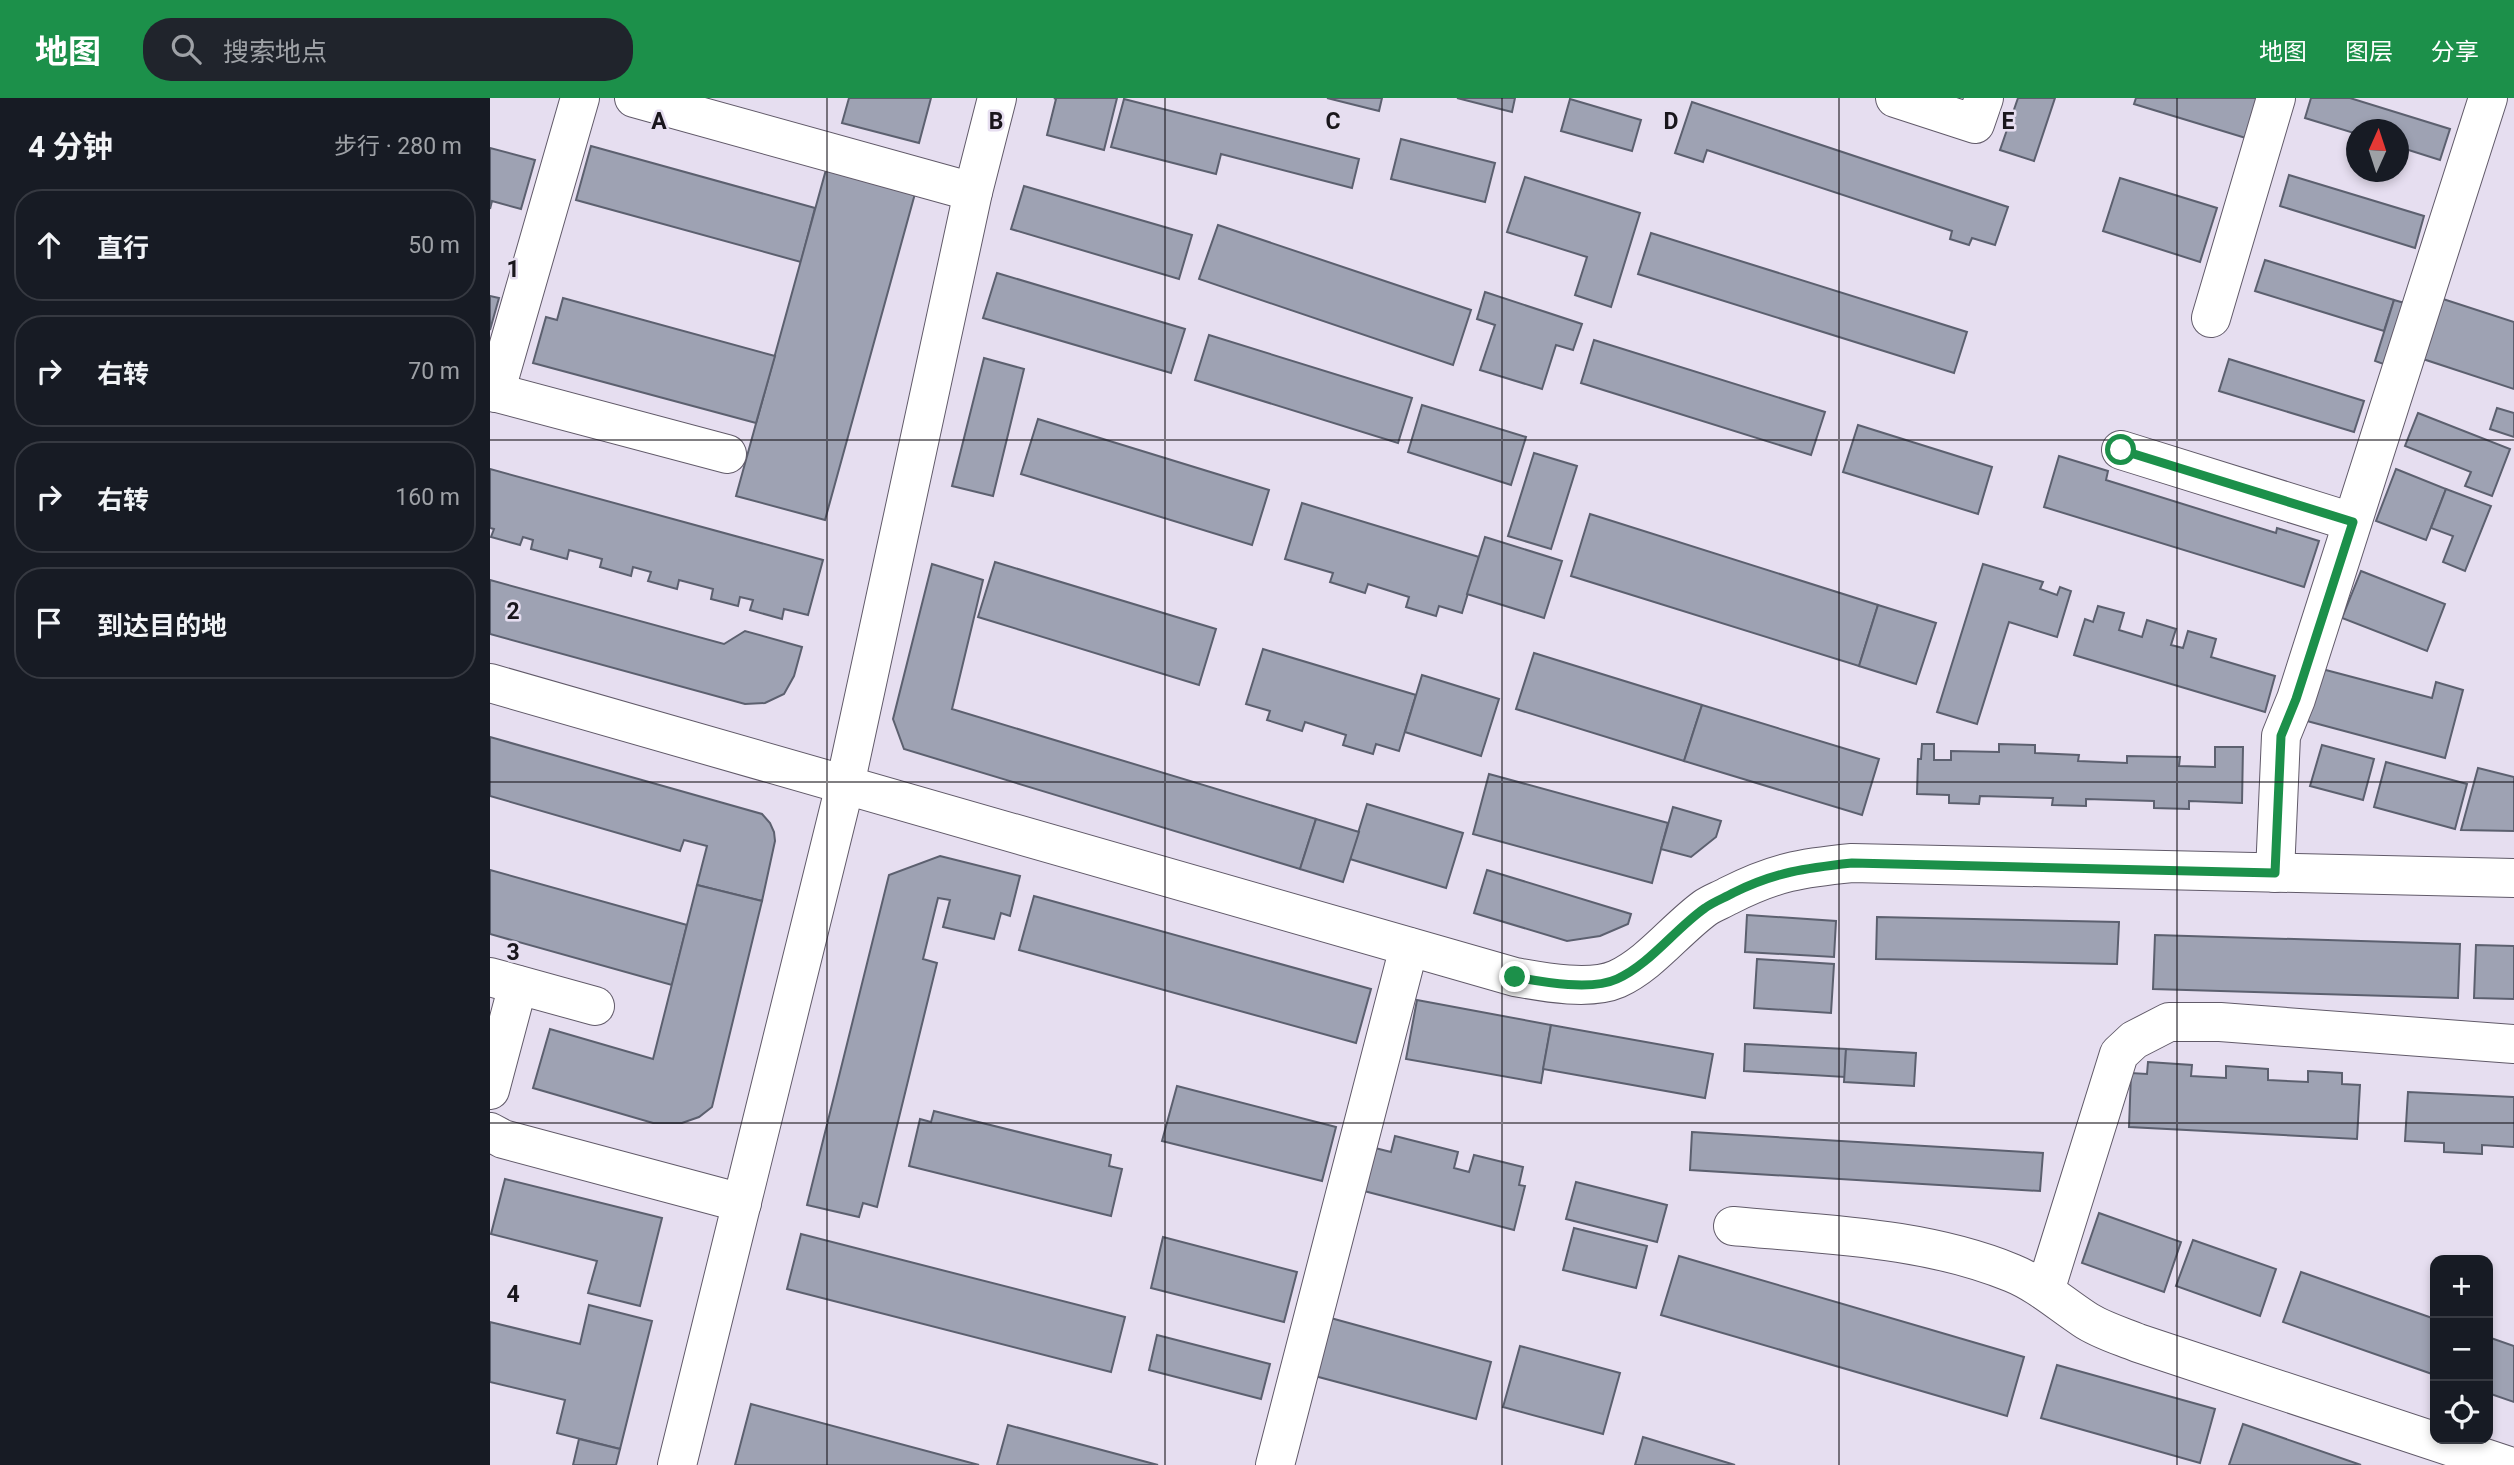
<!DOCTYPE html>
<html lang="zh">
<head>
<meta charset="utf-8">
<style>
  :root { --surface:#171b24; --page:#20242c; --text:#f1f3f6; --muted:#9ea1a6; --line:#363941; --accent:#1c904a }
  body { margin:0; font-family:Roboto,"Noto Sans SC",sans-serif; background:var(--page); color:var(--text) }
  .controls { position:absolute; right:21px; bottom:21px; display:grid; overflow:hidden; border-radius:14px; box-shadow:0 4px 10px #0003 }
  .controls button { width:63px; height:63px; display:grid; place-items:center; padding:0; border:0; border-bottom:2px solid var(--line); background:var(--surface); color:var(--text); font:35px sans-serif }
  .compass { position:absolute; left:1856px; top:21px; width:63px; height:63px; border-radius:50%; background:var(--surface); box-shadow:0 4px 10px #0003; rotate:3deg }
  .stop { position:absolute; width:21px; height:21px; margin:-16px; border:5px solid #1c904a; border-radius:50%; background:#fff }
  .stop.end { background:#1c904a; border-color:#fff; box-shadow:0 2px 7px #0008 }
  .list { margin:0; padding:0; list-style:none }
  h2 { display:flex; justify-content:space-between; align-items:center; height:91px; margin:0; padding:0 28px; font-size:30px }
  h2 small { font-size:23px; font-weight:400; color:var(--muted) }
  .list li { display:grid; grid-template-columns:46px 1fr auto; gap:21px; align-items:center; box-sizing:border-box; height:112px; margin:0 14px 14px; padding:0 14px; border:2px solid var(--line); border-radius:28px }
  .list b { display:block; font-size:26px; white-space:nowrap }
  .list em { font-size:23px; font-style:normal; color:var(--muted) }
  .icon { flex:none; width:38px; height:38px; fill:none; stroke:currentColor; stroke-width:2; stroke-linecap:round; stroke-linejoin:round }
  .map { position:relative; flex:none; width:2024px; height:1367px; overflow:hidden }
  header { display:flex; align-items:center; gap:42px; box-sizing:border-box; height:98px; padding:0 35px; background:var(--accent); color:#fff }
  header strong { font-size:33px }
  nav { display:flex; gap:38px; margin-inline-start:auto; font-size:24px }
  .search { width:490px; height:63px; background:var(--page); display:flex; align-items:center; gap:18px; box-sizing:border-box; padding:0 24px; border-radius:28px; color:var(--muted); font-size:26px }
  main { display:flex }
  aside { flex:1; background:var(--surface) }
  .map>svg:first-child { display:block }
</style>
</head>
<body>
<header>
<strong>地图</strong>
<div class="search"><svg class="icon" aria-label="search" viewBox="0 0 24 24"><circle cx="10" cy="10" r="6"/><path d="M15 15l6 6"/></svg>搜索地点</div>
<nav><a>地图</a><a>图层</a><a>分享</a></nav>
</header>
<main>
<aside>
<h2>4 分钟<small>步行 · 280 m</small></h2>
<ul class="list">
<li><svg class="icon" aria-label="ahead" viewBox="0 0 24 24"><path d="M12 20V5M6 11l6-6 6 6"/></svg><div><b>直行</b></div><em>50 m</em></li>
<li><svg class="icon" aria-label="right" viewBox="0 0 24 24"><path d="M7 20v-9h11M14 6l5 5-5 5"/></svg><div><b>右转</b></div><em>70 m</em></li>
<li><svg class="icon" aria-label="right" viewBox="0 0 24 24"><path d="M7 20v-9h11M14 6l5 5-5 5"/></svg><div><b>右转</b></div><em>160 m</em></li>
<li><svg class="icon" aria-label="arrive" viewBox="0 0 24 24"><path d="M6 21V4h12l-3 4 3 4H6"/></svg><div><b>到达目的地</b></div></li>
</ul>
</aside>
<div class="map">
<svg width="2024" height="1367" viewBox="0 0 2024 1367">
  <rect width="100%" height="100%" fill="#e6def0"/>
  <g fill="#9ea2b3" stroke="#5c606f" stroke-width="2">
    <polygon points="359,0 441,0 429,45 352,25"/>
    <polygon points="564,0 627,0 614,52 557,37 566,1"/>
    <polygon points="837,0 892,0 889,13"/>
    <polygon points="967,0 1025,0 1022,14"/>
    <polygon points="1528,0 1565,0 1544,63 1510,52"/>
    <polygon points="1646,0 1771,0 1759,41 1644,6"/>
    <polygon points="1821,0 1860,0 1960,31 1950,62 1909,49 1909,32 1867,32 1867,36 1815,20"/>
    <polygon points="634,1 869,61 862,90 731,56 726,76 621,49"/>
    <polygon points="1080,1 1151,22 1142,53 1071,33"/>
    <polygon points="1202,4 1518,109 1505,147 1482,140 1479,147 1460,141 1462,133 1217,52 1213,64 1185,55"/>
    <polygon points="911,41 1005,65 995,104 901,81"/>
    <polygon points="101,48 325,110 311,164 86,102"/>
    <polygon points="0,50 45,62 31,111 2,103 0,111"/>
    <polygon points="337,68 426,92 335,422 246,398"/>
    <polygon points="1799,77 1934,118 1925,150 1790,108"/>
    <polygon points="1035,79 1150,115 1121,209 1085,197 1097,159 1017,134"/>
    <polygon points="1630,80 1727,110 1710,164 1613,133"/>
    <polygon points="534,88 702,137 689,181 521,131"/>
    <polygon points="728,127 981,212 963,267 709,181"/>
    <polygon points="1161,135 1477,234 1464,275 1148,176"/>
    <polygon points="1775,162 1904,202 1894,233 1765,193"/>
    <polygon points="507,175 695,231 681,275 493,220"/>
    <polygon points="995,194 1092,226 1083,252 1066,247 1052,291 990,272 1005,227 987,221"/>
    <polygon points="0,198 9,200 0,232"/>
    <polygon points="73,200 285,258 266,325 43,265 56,219 67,222"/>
    <polygon points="1953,201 2024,224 2024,291 1933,261"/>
    <polygon points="1904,202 1918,206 1899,268 1885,263"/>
    <polygon points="719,237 922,300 908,345 705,282"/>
    <polygon points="1104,242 1335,314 1321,357 1091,285"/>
    <polygon points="494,260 534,271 503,398 462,388"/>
    <polygon points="1739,261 1874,303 1864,334 1729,293"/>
    <polygon points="932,307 1036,339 1021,387 918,354"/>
    <polygon points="2007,310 2024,315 2024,339 2000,331"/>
    <polygon points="1928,315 2020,351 2002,398 1975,388 1981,374 1915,348"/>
    <polygon points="548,321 779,392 762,447 531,376"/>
    <polygon points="1368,327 1502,369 1488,416 1353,374"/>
    <polygon points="1044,355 1087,368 1061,451 1018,438"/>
    <polygon points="1569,358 1618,373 1616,382 1786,435 1787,430 1829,443 1814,489 1554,409"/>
    <polygon points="0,371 333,462 318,517 294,511 292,521 260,512 263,502 250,499 248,508 221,501 223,491 189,482 187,491 158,483 161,474 143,469 141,478 110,469 112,461 79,452 77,461 41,451 43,442 33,439 30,447 1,439 4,431 0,430"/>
    <polygon points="1906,371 1956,391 1936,442 1886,423"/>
    <polygon points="1956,391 2001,408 1975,473 1953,464 1963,438 1941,430"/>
    <polygon points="812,405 989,459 972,515 949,508 946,518 916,509 919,499 878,486 875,495 840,484 843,475 795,461"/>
    <polygon points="1100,416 1388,507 1369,568 1081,478"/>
    <polygon points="995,439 1072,463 1054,520 977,496"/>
    <polygon points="505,464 726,531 709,587 488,519"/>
    <polygon points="442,466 493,482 462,611 826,721 810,771 414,651 403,621"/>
    <polygon points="1493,466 1553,484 1550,491 1567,497 1570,489 1581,493 1567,539 1519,524 1487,626 1447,614"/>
    <polygon points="1871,473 1955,506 1937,553 1852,520"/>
    <polygon points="0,482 234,546 255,533 312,549 304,578 294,596 275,605 255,606 0,536"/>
    <polygon points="1388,507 1446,525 1426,586 1369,568"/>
    <polygon points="1608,508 1634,515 1629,532 1652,539 1657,522 1686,531 1681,547 1693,550 1698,533 1726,541 1721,559 1785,578 1775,614 1584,557 1595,521 1603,524"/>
    <polygon points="773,551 926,597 909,653 886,646 883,656 853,647 856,637 815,624 812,633 777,622 780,613 756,606"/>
    <polygon points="1044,555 1212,607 1194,663 1026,611"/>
    <polygon points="1832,571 1942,600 1946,584 1973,592 1955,660 1817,623"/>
    <polygon points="932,577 1009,601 991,658 915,634"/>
    <polygon points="1212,607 1389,661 1372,717 1194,663"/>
    <polygon points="0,639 272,716 280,725 284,734 285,743 272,803 207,787 217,748 194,742 190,753 0,698"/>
    <polygon points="1432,646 1444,646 1444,662 1461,662 1461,653 1509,654 1509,646 1545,647 1545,655 1589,657 1588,663 1637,665 1637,658 1690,659 1689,668 1725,669 1725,649 1753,649 1752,705 1699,703 1699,711 1664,710 1664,703 1596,701 1596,708 1562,707 1563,700 1490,698 1489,706 1459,705 1459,697 1427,696 1428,661 1431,661"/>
    <polygon points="1832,647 1884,661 1873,702 1820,688"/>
    <polygon points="1896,664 1977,686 1965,731 1884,709"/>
    <polygon points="1988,670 2024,679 2024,733 1971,732"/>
    <polygon points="999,676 1178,725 1162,785 983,736"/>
    <polygon points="877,706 973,735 956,790 860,761"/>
    <polygon points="1183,709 1231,723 1226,739 1201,759 1171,751"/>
    <polygon points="826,721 869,734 853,784 810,771"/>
    <polygon points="450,758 530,778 520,818 511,815 504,841 453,829 460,802 448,800 433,861 447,865 387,1109 373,1105 369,1119 317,1107 399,777"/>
    <polygon points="0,772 197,827 182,887 0,836"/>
    <polygon points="997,772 1141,816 1138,826 1110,838 1077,843 984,815"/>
    <polygon points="207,787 272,803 222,1009 209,1019 192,1025 163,1025 43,990 60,931 163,961"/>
    <polygon points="544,798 881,891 866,945 529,852"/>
    <polygon points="1257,817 1346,823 1344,859 1255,854"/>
    <polygon points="1387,819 1629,824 1627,866 1386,861"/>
    <polygon points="1665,837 1970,846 1968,900 1663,891"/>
    <polygon points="1986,847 2024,848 2024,901 1984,900"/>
    <polygon points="1267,861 1344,866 1341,915 1264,910"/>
    <polygon points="927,902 1061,927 1051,985 916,961"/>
    <polygon points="1061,927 1223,956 1215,1000 1053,971"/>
    <polygon points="1255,946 1356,951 1355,979 1254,973"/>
    <polygon points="1356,951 1426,955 1424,988 1354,984"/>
    <polygon points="1658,964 1702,967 1701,978 1736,980 1736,968 1778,971 1778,982 1818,984 1818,973 1852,975 1852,986 1870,987 1867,1041 1639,1029 1641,975 1657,976"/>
    <polygon points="687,988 846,1029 832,1083 672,1043"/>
    <polygon points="1918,994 2024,999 2024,1049 1992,1047 1992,1056 1954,1054 1954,1045 1915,1043"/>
    <polygon points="444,1013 621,1057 619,1068 632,1071 621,1118 419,1068 430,1021 441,1024"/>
    <polygon points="1202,1034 1553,1055 1550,1093 1200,1072"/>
    <polygon points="905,1038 968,1054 964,1070 979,1074 984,1057 1033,1069 1029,1087 1035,1088 1024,1132 874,1093 885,1050 901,1054"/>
    <polygon points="15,1081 172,1120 150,1208 98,1195 107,1163 1,1136"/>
    <polygon points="1086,1084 1177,1107 1167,1144 1076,1121"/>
    <polygon points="1609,1115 1691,1144 1674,1194 1592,1165"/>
    <polygon points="1084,1130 1157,1148 1146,1190 1073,1172"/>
    <polygon points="311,1136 635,1219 621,1274 297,1191"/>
    <polygon points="673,1139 807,1174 794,1224 661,1190"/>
    <polygon points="1703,1142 1786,1171 1770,1218 1686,1188"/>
    <polygon points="1189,1158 1534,1259 1517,1318 1171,1217"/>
    <polygon points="1811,1174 1945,1221 1945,1277 1793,1224"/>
    <polygon points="99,1207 162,1223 130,1351 67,1335 75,1302 0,1284 0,1224 90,1246"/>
    <polygon points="837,1219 1001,1264 986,1321 821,1277"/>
    <polygon points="667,1237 780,1266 771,1301 659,1272"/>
    <polygon points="1998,1239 2024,1248 2024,1304 1998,1295"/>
    <polygon points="1030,1248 1130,1275 1113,1336 1013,1309"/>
    <polygon points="1567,1267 1725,1311 1710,1365 1551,1320"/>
    <polygon points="261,1306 489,1367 245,1367"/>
    <polygon points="1753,1326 1871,1367 1739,1367"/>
    <polygon points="518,1327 668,1367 507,1367"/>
    <polygon points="1153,1339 1245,1367 1145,1367"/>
    <polygon points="89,1341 130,1351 126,1367 83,1367"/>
  </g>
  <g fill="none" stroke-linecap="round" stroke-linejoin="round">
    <defs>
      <g id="minor">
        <polyline points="144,0 483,94"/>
        <polyline points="1405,0 1485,26 1494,0"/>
        <polyline points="1721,220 1786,0"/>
        <polyline points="0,293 237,356"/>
        <polyline points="5,295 90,0"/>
        <polyline points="1631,352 1862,424"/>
        <path d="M0,585L1025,879C1053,884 1100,893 1127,881C1160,866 1185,832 1215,810C1222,805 1231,802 1238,798C1285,774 1311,770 1362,765L2024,780"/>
        <polyline points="1785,775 1791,638 1806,601 1998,0"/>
        <polyline points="0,879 105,908"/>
        <polyline points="0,992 28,887"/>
        <polyline points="0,1034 13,1041 252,1105"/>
        <path d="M1243,1128C1337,1137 1434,1139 1522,1175C1549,1186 1571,1206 1594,1221C1610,1232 1631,1238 1648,1245L2016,1367"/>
        <polyline points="1555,1193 1629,956 1644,942 1679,924 1730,924 2024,946"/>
        <polyline points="187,1367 355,687 483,94 507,0"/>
        <polyline points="785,1367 919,849"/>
      </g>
    </defs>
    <use href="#minor" stroke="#615a69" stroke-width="40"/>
    <use href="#minor" stroke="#fff" stroke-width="38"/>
  </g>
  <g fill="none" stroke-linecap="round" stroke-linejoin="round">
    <path stroke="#1c904a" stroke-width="9" d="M1025,879C1053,884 1101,893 1127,881C1159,867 1185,831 1215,810C1223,804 1234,800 1243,795C1285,774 1316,770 1362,765L1785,775L1791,638L1806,601L1863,424L1631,352"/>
  </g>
  <path fill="none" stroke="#19161c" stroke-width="2" stroke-opacity="0.55" d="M337,0V1367M675,0V1367M1012,0V1367M1349,0V1367M1687,0V1367M0,342H2024M0,684H2024M0,1025H2024"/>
  <g font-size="23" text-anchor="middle" font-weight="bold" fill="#19161c" stroke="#e6def0" stroke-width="5" stroke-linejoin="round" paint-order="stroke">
    <text x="169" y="31">A</text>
    <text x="506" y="31">B</text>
    <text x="843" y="31">C</text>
    <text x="1181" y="31">D</text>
    <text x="1518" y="31">E</text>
    <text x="23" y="179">1</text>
    <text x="23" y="521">2</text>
    <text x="23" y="862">3</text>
    <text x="23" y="1204">4</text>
  </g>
</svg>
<div class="controls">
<button>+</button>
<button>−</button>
<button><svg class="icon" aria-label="locate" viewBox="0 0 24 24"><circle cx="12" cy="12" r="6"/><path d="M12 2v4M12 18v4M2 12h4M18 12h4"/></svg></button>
</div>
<svg class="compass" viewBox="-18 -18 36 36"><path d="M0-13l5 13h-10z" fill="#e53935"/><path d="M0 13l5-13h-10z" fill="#9ea1a6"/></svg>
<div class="stop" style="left:1631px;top:352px"></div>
<div class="stop end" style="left:1025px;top:879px"></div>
</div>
</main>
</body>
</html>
